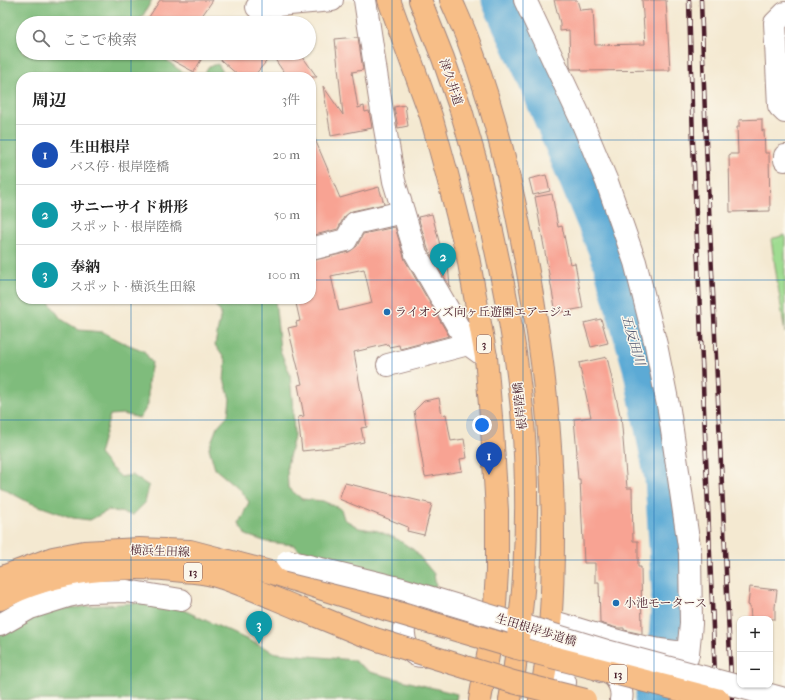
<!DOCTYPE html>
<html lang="ja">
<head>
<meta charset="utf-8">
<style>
  :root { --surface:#fff; --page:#f6f6f6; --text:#222; --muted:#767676; --line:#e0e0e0; --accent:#0f766e }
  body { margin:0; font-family:"IM FELL French Canon","Noto Serif JP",serif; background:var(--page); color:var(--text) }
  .controls { position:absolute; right:12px; bottom:12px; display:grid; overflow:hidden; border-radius:8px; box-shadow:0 1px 3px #0004 }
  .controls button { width:36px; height:36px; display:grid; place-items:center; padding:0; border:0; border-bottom:1px solid var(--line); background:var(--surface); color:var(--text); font:20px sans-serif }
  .you { position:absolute; left:482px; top:425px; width:14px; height:14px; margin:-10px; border:3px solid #fff; border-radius:50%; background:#1a73e8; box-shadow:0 0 0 6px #1a73e833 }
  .badge { display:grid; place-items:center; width:26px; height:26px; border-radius:50%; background:var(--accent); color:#fff; font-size:13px; font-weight:700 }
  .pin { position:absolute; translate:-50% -33px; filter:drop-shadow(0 1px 2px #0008) }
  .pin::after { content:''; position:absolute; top:21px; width:14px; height:12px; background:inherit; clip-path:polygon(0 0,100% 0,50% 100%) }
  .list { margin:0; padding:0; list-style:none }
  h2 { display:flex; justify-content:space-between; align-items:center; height:52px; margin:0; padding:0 16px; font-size:17px }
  h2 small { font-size:13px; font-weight:400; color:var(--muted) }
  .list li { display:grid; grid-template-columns:26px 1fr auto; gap:12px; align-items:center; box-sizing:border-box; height:60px; padding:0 16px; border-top:1px solid var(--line) }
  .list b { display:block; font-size:15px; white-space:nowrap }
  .list p { margin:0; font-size:13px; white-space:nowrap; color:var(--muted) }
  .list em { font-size:13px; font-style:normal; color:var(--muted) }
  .icon { flex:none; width:22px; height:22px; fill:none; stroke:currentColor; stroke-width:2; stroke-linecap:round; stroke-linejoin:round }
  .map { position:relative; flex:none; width:785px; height:700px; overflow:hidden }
  .search { position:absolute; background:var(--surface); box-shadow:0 1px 3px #0004; left:16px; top:16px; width:300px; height:44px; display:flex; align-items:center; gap:10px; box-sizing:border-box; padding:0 14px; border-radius:22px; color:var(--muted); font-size:15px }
  .panel { position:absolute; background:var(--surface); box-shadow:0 1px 3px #0004; left:16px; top:72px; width:300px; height:232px; border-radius:16px }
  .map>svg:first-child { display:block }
</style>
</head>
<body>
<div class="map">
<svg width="785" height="700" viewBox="0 0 785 700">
  <rect width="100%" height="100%" fill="#fbf7ec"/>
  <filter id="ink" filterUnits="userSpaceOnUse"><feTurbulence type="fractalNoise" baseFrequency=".025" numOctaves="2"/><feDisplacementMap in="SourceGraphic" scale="8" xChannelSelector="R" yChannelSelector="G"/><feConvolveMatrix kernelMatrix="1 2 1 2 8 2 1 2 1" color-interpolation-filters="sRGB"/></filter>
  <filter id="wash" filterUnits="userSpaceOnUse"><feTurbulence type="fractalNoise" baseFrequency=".012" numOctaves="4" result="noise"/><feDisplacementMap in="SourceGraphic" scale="16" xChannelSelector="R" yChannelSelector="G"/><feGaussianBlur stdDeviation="0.9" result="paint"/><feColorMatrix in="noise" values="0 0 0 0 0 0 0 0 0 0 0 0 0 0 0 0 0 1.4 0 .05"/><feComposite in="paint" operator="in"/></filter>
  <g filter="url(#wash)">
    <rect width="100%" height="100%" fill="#f4e9d1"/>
    <polygon fill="#9fdc91" stroke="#747e5e" points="785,235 785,333 771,239"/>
    <g fill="#7fbc7b" stroke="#646e53">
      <polygon points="0,0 152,0 141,19 142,23 23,23 23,53 158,53 178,69 191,77 21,77 21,299 47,299 61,319 79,330 103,332 122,342 144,351 152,363 148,382 148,405 140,418 123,414 110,415 99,454 109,466 121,477 132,475 149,486 145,503 133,515 109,510 90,520 73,518 28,502 0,487"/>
      <polygon points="218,64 226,77 196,77 202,76 209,66"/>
      <polygon points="210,299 275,299 280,350 290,374 293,410 294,436 287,466 288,488 302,499 323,501 341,509 344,519 359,528 378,531 395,538 414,550 434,574 436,587 424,587 302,553 294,545 267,542 246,535 239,523 249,502 239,489 215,469 209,448 217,427 228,415 230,399 224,379 226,361 215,345 221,313"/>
      <polygon points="164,601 276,653 353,660 370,672 457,694 456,700 0,700 0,633 43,611 91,606"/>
    </g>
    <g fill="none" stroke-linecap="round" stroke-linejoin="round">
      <polyline stroke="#5baad5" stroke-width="39" points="501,0 532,67 610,255 642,367 664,478 671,593 668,641 654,700"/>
    </g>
    <g id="blocks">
      <g fill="#f8a393" fill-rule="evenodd">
        <polygon points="160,0 213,0 197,23 152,23 147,20"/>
        <polygon points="554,0 577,0 580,10 593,9 595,45 645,44 642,0 666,0 670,70 582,71 581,69 571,69 570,66 569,30 560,31 560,23"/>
        <polygon points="358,37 363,70 352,72 358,108 364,106 365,112 369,111 372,128 331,136 323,86 343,115 335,39"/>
        <polygon points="159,53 205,53 194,72"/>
        <polygon points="213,53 300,53 317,77 287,77 272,55 253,77 240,77"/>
        <polygon points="405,105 408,126 398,128 394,107"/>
        <polygon points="762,119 762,131 764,130 765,153 769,153 770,211 730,212 729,154 738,154 737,127 739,127 739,120"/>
        <polygon points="311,130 340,198 379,187 384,204 352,211 344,217 338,229 311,236"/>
        <polygon points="546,175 550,191 533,195 529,179"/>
        <polygon points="552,194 558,227 562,226 570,264 575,263 583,308 556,313 535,197"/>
        <polygon points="432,214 442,253 447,253 450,287 428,249 418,217"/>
        <path d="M395,227L405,260L449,336L400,349L399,345L389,347L388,344L354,352L367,427L361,428L364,442L340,447L302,451L298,417L304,416L298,385L302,384L288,328L297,326L296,322L300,321L295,299H311V261L349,252L357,246L363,234ZM364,269L372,303L339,311L331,276Z"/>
        <polygon points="601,319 608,343 591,347 584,323"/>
        <polygon points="607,357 620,415 621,415 627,488 632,488 633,541 638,541 638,567 641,567 642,634 624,630 624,628 617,628 600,623 599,582 595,582 595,563 584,563 580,479 578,479 576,454 577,453 574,419 591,417 579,363"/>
        <polygon points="439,398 442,415 446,414 451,441 464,439 467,458 460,459 462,471 425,477 414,411 424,401"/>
        <polygon points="345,483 432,504 424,535 407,531 408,527 339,499"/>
        <polygon points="750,587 777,590 775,607 775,619 751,619 750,606 748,605"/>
      </g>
    </g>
  </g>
  <g filter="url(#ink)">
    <use href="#blocks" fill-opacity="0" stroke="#9f847e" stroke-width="1"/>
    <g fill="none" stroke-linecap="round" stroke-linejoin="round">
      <defs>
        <g id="minor">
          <polyline points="365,0 380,99 394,181 416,254 468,344 486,357"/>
          <polyline points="525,0 580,117 607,182 635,262 656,345 669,410 690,553 691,624 688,653 680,690"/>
          <polyline points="257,7 332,0"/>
          <polyline points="785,13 775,23 779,106 785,112"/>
          <polyline points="785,160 785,156"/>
          <polyline points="311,249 346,240 355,223 403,212"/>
          <polyline points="388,365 468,344"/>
          <path d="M551,621C597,635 639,650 688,653"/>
          <polyline points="0,625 30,608 68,596 88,592 127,591 181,600"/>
          <path d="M422,656C419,656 415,655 413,653C397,641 402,605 426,606C433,607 445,612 453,615"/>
          <path d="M603,666L601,671C604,672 609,673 611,674C619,679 623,691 621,700"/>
          <polyline points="557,679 565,682 562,700"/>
        </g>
        <g id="major">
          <polyline points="389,0 431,116 447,174 468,257 486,357 492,429 497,511 497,571 495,605 489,650 480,700"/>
          <polyline points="420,0 443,58 461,110 477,166"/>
          <path d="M451,0C457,14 464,29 469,43C497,117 514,195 528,272C544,359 553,447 553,536C553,591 551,646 540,700"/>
          <polyline points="0,578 53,558 84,552 139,549 190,551 270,572 388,610"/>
          <path d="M0,599C55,570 123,563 184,571C192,572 200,572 208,574C231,579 254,590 276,599C305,611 333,623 361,634L378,640"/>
          <polyline points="510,700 513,682 517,648"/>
        </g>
      </defs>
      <use href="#minor" stroke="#9f847e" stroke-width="24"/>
      <use href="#major" stroke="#9f847e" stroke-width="24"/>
      <use href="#minor" stroke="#fff" stroke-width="22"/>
      <use href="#major" stroke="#f7be87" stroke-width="22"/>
      <defs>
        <g id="rail">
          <polyline points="689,0 693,143 716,700"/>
          <polyline points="701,0 706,143 732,700"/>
        </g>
      </defs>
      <use href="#rail" stroke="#4a1f2b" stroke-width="4.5"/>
      <use href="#rail" stroke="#fbf7ec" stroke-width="3" stroke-dasharray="9" stroke-linecap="butt"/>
      <defs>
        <polyline id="minor-bridge" points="288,561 402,589 607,651 785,699"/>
        <g id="major-bridge">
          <path d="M477,166C497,251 516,335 523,422C527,473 527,525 524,576C523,600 519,624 517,648"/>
          <polyline points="388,610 517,648 719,700"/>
          <polyline points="378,640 513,682 585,700"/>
        </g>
      </defs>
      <use href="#minor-bridge" stroke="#9f847e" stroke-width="24" stroke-linecap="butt"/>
      <use href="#major-bridge" stroke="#9f847e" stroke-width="24" stroke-linecap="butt"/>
      <use href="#minor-bridge" stroke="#fff" stroke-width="22"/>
      <use href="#major-bridge" stroke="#f7be87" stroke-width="22"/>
    </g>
  </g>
  <path fill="none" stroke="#1f6fb2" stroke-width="1" stroke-opacity="0.55" d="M131,0V23M262,0V23M392,0V700M523,0V700M654,0V700M131,53V77M262,53V77M0,140H21M311,140H785M0,280H21M311,280H785M131,299V700M262,299V700M0,420H785M0,560H785"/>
  <g fill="#1f6fb2" stroke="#fbf7ec" stroke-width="1.5">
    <circle cx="387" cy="312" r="4"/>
    <circle cx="616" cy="603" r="4"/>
  </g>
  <g text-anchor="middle" stroke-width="3" stroke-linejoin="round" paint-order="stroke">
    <g fill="#fbf7ec" stroke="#7f6065" stroke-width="1">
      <rect x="477" y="335" width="14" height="18" rx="3"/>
      <rect x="184" y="563" width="18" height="18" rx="3"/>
      <rect x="609" y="665" width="18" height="18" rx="3"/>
    </g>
    <g font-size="11" font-weight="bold" fill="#4a1f2b">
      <text x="484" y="348">3</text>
      <text x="193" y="576">13</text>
      <text x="618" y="678">13</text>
    </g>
    <g font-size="12" fill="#4a1f2b" stroke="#fbf7ec">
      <text transform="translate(451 82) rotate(71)" y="4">津久井道</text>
      <text transform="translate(520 406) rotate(-96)" y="4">根岸陸橋</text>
      <text transform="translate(160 551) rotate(2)" y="4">横浜生田線</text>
      <text transform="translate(536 630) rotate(17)" y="4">生田根岸歩道橋</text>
    </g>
    <g font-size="12" fill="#4a1f2b" stroke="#fbf7ec" text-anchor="start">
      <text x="395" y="316">ライオンズ向ヶ丘遊園エアージュ</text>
      <text x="624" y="607">小池モータース</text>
    </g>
    <g font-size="13" font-style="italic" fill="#51576f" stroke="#fbf7ec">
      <text transform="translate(634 340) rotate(74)" y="5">五反田川</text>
    </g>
  </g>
</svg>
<div class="controls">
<button>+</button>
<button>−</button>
</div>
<div class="you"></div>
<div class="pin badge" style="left:489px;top:475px;background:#1a4fb4">1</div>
<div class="pin badge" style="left:443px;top:276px;background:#0f9aa8">2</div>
<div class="pin badge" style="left:259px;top:644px;background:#0f9aa8">3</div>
<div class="search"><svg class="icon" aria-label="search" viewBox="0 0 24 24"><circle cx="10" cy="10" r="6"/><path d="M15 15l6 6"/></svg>ここで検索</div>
<section class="panel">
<h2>周辺<small>3件</small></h2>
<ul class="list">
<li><span class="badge" style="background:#1a4fb4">1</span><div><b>生田根岸</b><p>バス停 · 根岸陸橋</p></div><em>20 m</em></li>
<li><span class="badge" style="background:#0f9aa8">2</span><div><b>サニーサイド枡形</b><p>スポット · 根岸陸橋</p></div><em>50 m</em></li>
<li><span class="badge" style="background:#0f9aa8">3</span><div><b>奉納</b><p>スポット · 横浜生田線</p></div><em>100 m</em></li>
</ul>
</section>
</div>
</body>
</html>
